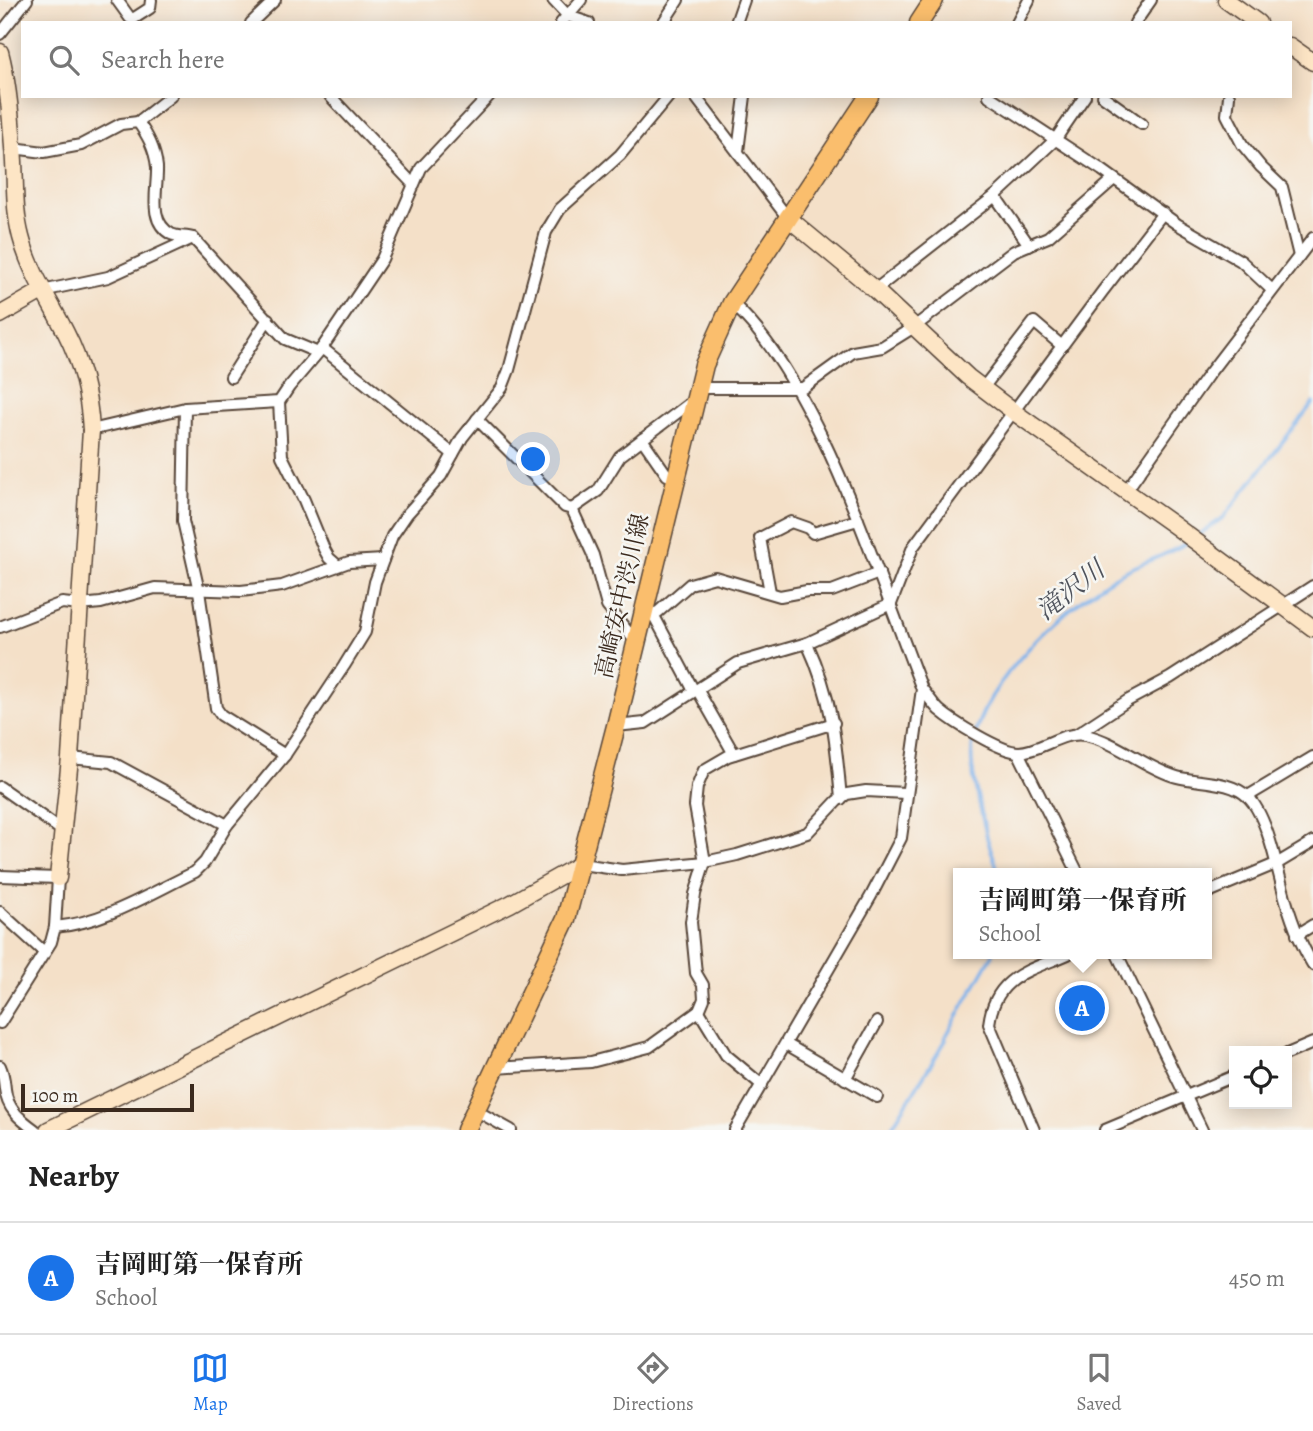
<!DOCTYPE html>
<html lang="en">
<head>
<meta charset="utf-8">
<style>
  :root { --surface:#fff; --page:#f2f2f2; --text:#222; --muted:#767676; --line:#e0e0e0; --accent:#1a73e8 }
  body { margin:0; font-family:Alegreya,"Noto Serif JP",serif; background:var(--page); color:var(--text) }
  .controls { position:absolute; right:21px; bottom:21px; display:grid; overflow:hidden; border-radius:0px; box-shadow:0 4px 18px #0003 }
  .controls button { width:63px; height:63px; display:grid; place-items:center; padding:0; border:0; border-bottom:2px solid var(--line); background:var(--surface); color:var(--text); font:35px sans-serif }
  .scale { position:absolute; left:21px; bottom:18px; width:173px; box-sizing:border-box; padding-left:7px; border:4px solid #3b2a1e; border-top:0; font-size:19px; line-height:24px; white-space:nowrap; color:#3b2a1e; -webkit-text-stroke:5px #f6f6f2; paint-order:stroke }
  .you { position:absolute; left:534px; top:460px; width:24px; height:24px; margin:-18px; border:5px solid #fff; border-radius:50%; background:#1a73e8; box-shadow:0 0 0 10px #1a73e833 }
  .badge { display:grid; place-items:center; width:46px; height:46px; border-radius:50%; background:var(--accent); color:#fff; font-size:23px; font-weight:700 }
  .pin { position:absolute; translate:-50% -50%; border:4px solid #fff; box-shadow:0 2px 7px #0006 }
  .popup { position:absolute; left:953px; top:868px; width:259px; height:91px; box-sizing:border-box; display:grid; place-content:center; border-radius:0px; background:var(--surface); filter:drop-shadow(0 2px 5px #0005); font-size:23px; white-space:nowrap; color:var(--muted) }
  .popup b { font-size:26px; color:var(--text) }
  .popup::after { content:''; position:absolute; left:50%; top:100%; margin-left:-14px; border:14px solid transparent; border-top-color:var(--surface) }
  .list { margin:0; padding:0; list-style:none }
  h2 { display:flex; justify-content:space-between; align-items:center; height:91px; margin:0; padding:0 28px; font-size:30px }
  h2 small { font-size:23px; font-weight:400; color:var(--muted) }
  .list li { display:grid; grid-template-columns:46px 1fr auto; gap:21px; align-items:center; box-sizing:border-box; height:112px; padding:0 28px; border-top:2px solid var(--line) }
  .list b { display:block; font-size:26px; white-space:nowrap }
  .list p { margin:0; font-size:23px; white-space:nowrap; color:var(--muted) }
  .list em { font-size:23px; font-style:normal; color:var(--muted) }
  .icon { flex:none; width:38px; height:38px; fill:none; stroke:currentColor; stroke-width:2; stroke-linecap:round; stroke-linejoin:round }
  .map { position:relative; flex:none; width:1313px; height:1130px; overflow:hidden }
  .search { position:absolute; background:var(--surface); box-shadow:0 4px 18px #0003; left:21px; right:21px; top:21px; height:77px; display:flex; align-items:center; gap:18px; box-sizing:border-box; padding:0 24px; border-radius:0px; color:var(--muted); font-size:26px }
  .sheet { height:203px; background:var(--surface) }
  nav { display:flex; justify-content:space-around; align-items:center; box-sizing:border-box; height:98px; border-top:2px solid var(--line); background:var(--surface); font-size:19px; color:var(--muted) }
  nav a { display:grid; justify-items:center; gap:4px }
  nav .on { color:var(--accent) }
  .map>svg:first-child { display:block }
</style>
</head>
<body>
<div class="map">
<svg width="1313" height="1130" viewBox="0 0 1313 1130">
  <rect width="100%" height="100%" fill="#f6f6f2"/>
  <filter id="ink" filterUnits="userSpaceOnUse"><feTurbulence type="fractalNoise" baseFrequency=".0143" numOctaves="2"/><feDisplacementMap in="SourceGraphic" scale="14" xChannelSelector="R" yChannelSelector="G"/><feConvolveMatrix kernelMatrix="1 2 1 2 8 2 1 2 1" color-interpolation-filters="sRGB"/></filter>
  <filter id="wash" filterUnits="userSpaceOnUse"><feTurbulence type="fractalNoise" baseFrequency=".00686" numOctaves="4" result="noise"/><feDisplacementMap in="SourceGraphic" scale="28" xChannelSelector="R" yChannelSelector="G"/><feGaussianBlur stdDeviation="1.57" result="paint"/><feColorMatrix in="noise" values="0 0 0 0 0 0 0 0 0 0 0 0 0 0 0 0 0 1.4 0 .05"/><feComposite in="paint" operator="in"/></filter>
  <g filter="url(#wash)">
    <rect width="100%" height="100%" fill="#f4e0c8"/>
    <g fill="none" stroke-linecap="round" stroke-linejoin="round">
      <g stroke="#7eb2eb" stroke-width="3.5">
        <polyline points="1197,536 1224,517 1313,403"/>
        <path d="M998,873C996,860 990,850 987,837C982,814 974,788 972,764C965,697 1062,608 1116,576C1139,563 1164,557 1188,542"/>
        <polyline points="890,1130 946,1040 945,1038 993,954"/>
      </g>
    </g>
  </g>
  <g filter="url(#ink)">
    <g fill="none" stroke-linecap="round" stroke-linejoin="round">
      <defs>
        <g id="street">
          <polyline points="117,0 130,18 133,19 150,8 151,0"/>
          <polyline points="553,0 568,16 589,23"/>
          <polyline points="251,23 275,0"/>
          <polyline points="561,23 581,0"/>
          <polyline points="663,23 678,0"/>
          <polyline points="736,23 744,0"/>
          <polyline points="1017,23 1029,0"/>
          <polyline points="1135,23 1151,0"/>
          <polyline points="0,34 27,0"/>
          <polyline points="330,96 413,184"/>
          <polyline points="695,96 787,217"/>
          <polyline points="989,96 1102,170 1177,224 1241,261 1272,290"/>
          <polyline points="1103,96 1142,124"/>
          <polyline points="1229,96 1227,115 1242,144 1261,167 1282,187 1299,256"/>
          <path d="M138,122C148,136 155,149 157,167C158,189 147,221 171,234C177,237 186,236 193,238L285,339L316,352"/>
          <polyline points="13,148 44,152 81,145 121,124 138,122 171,96"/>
          <polyline points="738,151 745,96"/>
          <polyline points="995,196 1029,245"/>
          <polyline points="875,290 995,196 1055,140 1085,96"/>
          <polyline points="42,291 108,277 193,238"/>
          <path d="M732,303C771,339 797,387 821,435C861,518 889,604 922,689C928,696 933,704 939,710C953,722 1001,752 1019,752C1042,751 1061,731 1085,735C1118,742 1145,768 1177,777C1199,783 1231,780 1248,797C1266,814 1276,863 1282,886C1289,914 1298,940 1313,965"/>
          <polyline points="322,348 453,454"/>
          <polyline points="231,377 268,319"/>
          <polyline points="697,388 803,388 853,352 882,347 914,327 1014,251 1048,237 1114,179"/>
          <polyline points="983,388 1034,322 1062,346"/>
          <polyline points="279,402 282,456 304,500 324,549 329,558 337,565"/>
          <polyline points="185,408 183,521 199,591 216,708 221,715 285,755"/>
          <polyline points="477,419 565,507 572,509 593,555 607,606 636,642"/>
          <polyline points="91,430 185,408 279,402 289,387 322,348 382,259 421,168 489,96"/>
          <polyline points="642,439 667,475 676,478"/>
          <polyline points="1126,491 1208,375 1313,238"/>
          <polyline points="572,509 598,491 620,456 694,400"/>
          <polyline points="770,592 760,538 791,522 808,528 813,533 858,520"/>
          <polyline points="653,614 694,691"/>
          <polyline points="642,618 658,612 690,584 715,577 780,596 807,591 832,591 879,573"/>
          <polyline points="0,627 62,603 80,605 101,603 155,588 241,591 282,586 349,562 383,560"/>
          <path d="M807,643C832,697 836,740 841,799"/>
          <polyline points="697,689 734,754"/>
          <polyline points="616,726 645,723 738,663 807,643 891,604 913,547 1102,292 1163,213"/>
          <polyline points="1077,734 1127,701 1170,678 1313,586"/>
          <polyline points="1018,752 1078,873"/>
          <polyline points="70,758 111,762 227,825"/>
          <polyline points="0,787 64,832"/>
          <polyline points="1248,796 1313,757"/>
          <polyline points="581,864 622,870 705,862 737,855 807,833 837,801 847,794 866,791 905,793"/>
          <polyline points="0,876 58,878 55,927 51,942 0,1023"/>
          <polyline points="1206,893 1278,863 1313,842"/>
          <polyline points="0,912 45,953"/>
          <path d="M55,927C104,923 151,893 195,872L205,862L227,825L285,755L344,666L365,632L375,582L392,536L407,514L441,476L462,438L502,388L509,370L546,232L560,209L620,155L669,96"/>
          <polyline points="1297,935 1313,925"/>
          <polyline points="1117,954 1202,1130"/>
          <polyline points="699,1011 726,1055 762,1085"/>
          <polyline points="786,1044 877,1097"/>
          <polyline points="1287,1054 1313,1043"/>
          <path d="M0,1066C4,1075 4,1080 5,1089C7,1109 20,1119 35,1130"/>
          <polyline points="496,1068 591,1062 649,1047 699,1011 704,999 703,985 696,973 691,922 695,894 705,862 695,806 697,787 704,770 728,756 834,723"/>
          <polyline points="845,1079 877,1022"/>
          <polyline points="475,1110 511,1130"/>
          <polyline points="735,1130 871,896 901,838 922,689"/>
          <path d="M1034,1130L989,1024C995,976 1029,971 1068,954"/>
          <polyline points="1105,1130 1234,1076"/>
        </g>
        <g id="secondary">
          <polyline points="1226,0 1258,23"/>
          <polyline points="1290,46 1313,62"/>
          <path d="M0,52C8,82 11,116 13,147C16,178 13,207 21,237C30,272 50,301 66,333C82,364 89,395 91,430L70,758L58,878"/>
          <polyline points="787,217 875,290 968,377 1014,412 1175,526 1313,628"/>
          <polyline points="0,315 42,291"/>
          <polyline points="48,1130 510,904 581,864"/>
        </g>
        <g id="primary">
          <polyline points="919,23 934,0"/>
          <polyline points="466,1130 566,919 616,726 704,365 732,303 869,96"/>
        </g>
      </defs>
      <use href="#street" stroke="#574538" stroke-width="14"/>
      <use href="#secondary" stroke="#574538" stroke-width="19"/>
      <use href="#primary" stroke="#574538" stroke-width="21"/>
      <use href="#street" stroke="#fff" stroke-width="10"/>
      <use href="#secondary" stroke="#fde5c5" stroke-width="16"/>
      <use href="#primary" stroke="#fabe6d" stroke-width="18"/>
    </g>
  </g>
  <g text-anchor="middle" stroke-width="5" stroke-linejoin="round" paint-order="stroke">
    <g font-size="24" fill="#3b2a1e" stroke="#f6f6f2">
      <text transform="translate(622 596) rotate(-77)" y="8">高崎安中渋川線</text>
    </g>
    <g font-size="26" font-style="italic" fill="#4f535c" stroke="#f6f6f2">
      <text transform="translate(1070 590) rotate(-38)" y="9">滝沢川</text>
    </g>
  </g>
</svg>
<div class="controls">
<button><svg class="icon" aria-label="locate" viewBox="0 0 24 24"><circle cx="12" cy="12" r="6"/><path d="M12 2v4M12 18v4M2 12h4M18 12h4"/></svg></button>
</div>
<div class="scale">100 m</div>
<div class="you"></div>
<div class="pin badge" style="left:1082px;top:1008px">A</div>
<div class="popup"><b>吉岡町第一保育所</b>School</div>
<div class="search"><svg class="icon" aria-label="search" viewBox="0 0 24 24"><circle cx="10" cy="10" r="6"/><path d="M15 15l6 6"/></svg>Search here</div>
</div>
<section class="sheet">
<h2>Nearby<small></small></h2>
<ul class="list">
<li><span class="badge">A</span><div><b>吉岡町第一保育所</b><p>School</p></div><em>450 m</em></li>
</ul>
</section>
<nav>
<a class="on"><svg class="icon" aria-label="map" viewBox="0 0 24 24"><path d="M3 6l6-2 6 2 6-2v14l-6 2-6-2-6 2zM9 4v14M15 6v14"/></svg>Map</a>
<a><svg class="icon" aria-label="directions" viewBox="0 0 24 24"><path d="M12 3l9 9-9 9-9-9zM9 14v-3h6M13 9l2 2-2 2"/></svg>Directions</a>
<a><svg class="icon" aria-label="saved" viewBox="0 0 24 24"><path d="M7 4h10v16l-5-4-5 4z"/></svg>Saved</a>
</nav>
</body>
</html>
